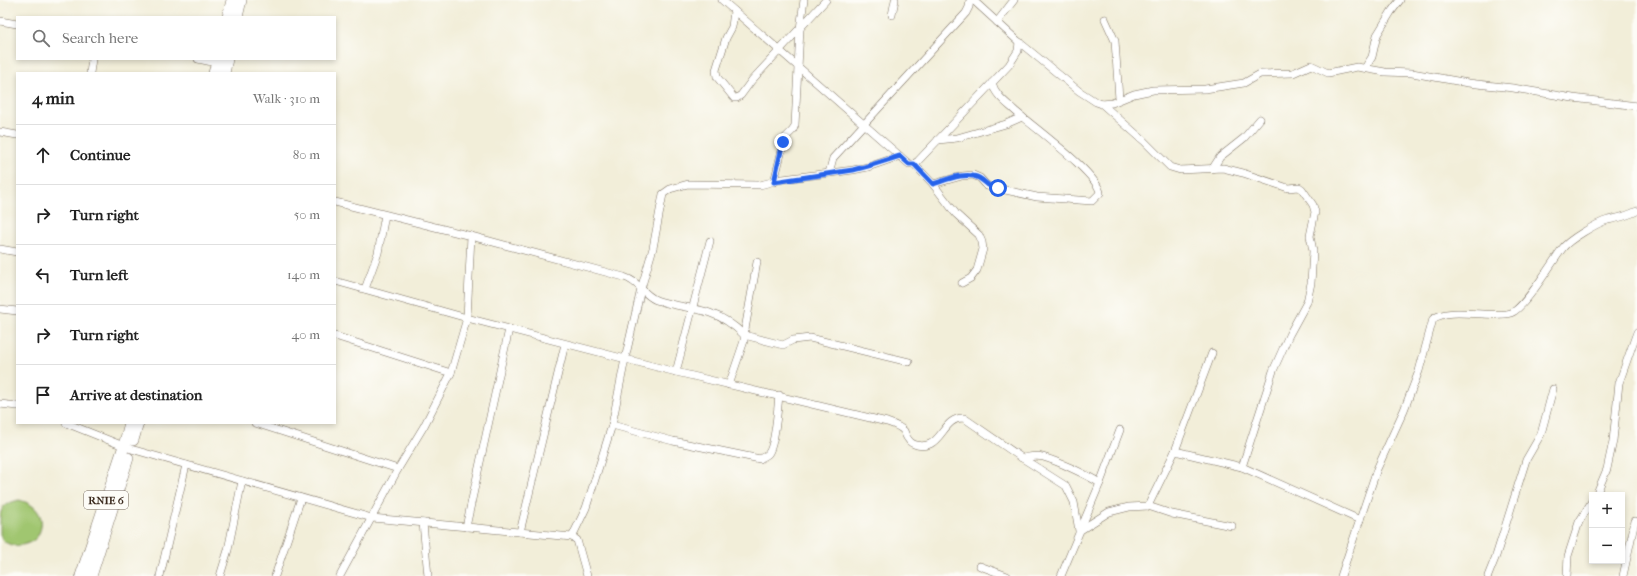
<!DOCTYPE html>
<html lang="en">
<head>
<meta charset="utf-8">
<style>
  :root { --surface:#fff; --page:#f2f2f2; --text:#222; --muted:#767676; --line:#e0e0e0 }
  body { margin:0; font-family:"IM FELL French Canon",serif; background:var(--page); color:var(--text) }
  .controls { position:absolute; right:12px; bottom:12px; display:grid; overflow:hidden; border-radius:0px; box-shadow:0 2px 6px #0003 }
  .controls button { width:36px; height:36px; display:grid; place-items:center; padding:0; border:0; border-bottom:1px solid var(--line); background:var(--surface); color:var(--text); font:20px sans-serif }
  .stop { position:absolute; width:12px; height:12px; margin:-9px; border:3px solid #2563eb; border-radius:50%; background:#fff }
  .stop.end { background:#2563eb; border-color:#fff; box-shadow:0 1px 4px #0008 }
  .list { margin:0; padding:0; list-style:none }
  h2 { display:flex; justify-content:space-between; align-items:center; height:52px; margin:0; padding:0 16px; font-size:17px }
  h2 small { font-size:13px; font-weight:400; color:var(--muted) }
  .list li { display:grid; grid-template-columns:26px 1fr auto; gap:12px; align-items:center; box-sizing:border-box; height:60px; padding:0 16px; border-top:1px solid var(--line) }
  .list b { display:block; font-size:15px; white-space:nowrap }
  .list em { font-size:13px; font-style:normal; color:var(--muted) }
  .icon { flex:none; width:22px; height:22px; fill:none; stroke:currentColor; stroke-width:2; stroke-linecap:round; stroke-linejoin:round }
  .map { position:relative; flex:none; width:1637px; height:576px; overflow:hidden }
  .search { position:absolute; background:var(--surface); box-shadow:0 2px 6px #0003; left:16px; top:16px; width:320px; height:44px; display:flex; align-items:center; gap:10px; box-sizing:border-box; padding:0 14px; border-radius:0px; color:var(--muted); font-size:15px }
  .panel { position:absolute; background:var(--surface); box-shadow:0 2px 6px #0003; left:16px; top:72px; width:320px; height:352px; border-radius:0px }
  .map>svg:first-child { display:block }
</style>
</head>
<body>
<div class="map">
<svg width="1637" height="576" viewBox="0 0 1637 576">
  <rect width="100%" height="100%" fill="#fdfcf7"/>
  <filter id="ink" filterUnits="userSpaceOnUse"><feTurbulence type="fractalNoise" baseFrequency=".025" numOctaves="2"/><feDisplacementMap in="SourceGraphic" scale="8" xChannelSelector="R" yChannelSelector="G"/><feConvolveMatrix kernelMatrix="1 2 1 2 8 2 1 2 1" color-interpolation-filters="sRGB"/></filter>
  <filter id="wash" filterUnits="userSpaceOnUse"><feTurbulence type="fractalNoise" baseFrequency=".012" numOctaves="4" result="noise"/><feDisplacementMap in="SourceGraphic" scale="16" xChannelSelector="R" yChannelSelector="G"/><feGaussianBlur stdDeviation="0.9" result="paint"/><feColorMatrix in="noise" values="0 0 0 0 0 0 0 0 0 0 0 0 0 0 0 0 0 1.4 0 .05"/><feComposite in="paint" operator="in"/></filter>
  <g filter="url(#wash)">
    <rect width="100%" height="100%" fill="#f2eed9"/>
    <path fill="#a0c670" stroke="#6e7847" d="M19,500C37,504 48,519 37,537C29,547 5,550 0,535C0,532 0,526 0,523C0,507 3,504 19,500Z"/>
  </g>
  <g filter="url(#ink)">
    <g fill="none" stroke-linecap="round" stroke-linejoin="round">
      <defs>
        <g id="street">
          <polyline points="722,0 909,164 914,164 918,161 1009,65 1018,51 1019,42"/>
          <polyline points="973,0 1019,42 1079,91 1096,102 1102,104 1112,103 1134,94 1153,90 1205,89 1244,83 1260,74 1293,73 1311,65 1328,73 1357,67 1385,72 1412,73 1468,83 1513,88 1573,98 1637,106"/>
          <polyline points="734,11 732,27 726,38 716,70 717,77 734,98 737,98 741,95 752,80 826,0"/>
          <polyline points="892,15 895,0"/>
          <polyline points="1105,19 1115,41 1119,99"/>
          <polyline points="0,21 17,24"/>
          <polyline points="997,22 1014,0"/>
          <polyline points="198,59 217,63"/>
          <polyline points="1365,68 1372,57 1377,35 1391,12 1400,0"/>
          <polyline points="90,73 92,59"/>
          <polyline points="1102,104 1144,141 1170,167 1180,170 1223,168 1243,173 1288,188 1299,187 1302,189 1313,205 1315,212 1310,236 1313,251 1311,283 1307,302 1289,335 1273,371 1242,467"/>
          <polyline points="0,132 17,135"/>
          <polyline points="938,140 957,138 1006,124 1022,117"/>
          <polyline points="914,164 933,184 956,214 979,235 982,242 983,249 977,270 971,278 962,283"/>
          <polyline points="1213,168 1220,157 1244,138 1260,119"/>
          <polyline points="829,173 833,158 966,13 969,7 970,0"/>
          <polyline points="774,182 785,138 793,130 795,125 800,29 804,0"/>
          <path d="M933,184L962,176L973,175L980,178L987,186L1037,197L1092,201L1100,193C1098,173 1030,125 1013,109C1004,101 995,94 992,83"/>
          <path d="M335,202L471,236L624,277C640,282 642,294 656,300C673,306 693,307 710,313C722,317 735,326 744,335V341L729,385"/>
          <polyline points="0,249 17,252"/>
          <polyline points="757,262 744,335 783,345 793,340 810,338 909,362"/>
          <path d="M335,281L467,318L676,372L887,422C893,424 900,426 904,431C905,433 906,437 908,439C912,446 923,447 930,444C943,438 946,417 964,418L1022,458L1066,486L1074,502L1079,531L1109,512L1129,507L1148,506L1175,451L1212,353"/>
          <polyline points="365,289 378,253 385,215"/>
          <polyline points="0,309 17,311"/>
          <polyline points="335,336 451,373"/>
          <polyline points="676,372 710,241"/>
          <polyline points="0,404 17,406"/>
          <polyline points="66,423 131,449 372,518 572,537 577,540 587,576"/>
          <polyline points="255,423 398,469"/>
          <path d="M612,425L673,441L760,459C762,457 766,456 768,454C775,447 778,406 779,395"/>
          <polyline points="1175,451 1242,467 1360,520"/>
          <path d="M1022,458C1029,457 1036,455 1043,457C1060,462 1085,474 1100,483"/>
          <polyline points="1596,495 1607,469 1613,441 1619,383 1637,332"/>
          <polyline points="1148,506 1172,514 1232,526"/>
          <polyline points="423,523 428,576"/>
          <polyline points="466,527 509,329"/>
          <polyline points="520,532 565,344"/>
          <polyline points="572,537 586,508 612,425 625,359 641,289 653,248 663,194 670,189 688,184 760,185 783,179 853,170 868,167 900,156"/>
          <polyline points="980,566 1007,576"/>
          <polyline points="160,576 186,465"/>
          <polyline points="220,576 228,550 242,481"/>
          <polyline points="275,576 301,498"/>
          <polyline points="340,576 398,469 424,426 451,373 467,318 471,236"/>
          <polyline points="1061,576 1100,483 1120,430"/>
          <path d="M1341,576L1377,469L1404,410L1419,371L1433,319C1450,306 1490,319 1511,313C1525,308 1552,262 1562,249C1568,240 1597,223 1608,220C1619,218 1627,216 1637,211"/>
          <polyline points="1488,576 1496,556 1526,460 1541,434 1553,389"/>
          <polyline points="1567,576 1568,556 1579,522 1592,501"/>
          <polyline points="1623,576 1635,521"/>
        </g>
        <g id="primary">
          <polyline points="228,17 232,0"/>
          <polyline points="237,17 241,0"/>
          <polyline points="214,73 218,59"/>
          <polyline points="224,73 227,59"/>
          <polyline points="133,440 138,423"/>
          <polyline points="81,576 124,446 130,423"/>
          <polyline points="91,576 128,458"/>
        </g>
      </defs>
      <use href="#street" stroke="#7b6f5f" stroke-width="8"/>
      <use href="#primary" stroke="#7b6f5f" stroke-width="12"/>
      <use href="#street" stroke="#fff" stroke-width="7"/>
      <use href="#primary" stroke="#fff" stroke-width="11"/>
    </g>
  </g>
  <g fill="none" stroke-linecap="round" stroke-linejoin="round" filter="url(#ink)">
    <path stroke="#2563eb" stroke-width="5" d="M783,142L774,182L853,170L868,166L900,156L909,164H914L933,184C946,180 966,171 979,178C988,183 985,186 998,188"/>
  </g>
  <g text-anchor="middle" stroke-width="3" stroke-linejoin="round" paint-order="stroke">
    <rect fill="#fdfcf7" stroke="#75695f" stroke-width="1" x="84" y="491" width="44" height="18" rx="3"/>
    <g font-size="11" font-weight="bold" fill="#3b2a1e">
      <text x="106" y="504">RNIE 6</text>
    </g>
  </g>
</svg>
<div class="controls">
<button>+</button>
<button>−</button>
</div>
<div class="stop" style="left:998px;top:188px"></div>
<div class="stop end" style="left:783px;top:142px"></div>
<div class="search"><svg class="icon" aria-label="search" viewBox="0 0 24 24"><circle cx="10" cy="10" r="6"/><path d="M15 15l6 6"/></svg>Search here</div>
<section class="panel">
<h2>4 min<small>Walk · 310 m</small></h2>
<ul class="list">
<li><svg class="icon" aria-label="ahead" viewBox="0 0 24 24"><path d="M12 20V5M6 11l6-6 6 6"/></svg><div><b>Continue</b></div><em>80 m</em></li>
<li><svg class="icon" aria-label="right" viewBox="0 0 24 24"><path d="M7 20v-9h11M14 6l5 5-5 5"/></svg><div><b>Turn right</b></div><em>50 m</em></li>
<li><svg class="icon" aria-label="left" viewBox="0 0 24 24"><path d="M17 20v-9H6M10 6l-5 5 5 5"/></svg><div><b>Turn left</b></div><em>140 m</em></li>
<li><svg class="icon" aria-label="right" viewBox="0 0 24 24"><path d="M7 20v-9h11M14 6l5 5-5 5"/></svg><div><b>Turn right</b></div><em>40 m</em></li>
<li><svg class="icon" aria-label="arrive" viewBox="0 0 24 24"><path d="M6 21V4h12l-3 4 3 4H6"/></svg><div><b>Arrive at destination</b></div></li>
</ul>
</section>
</div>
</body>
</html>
